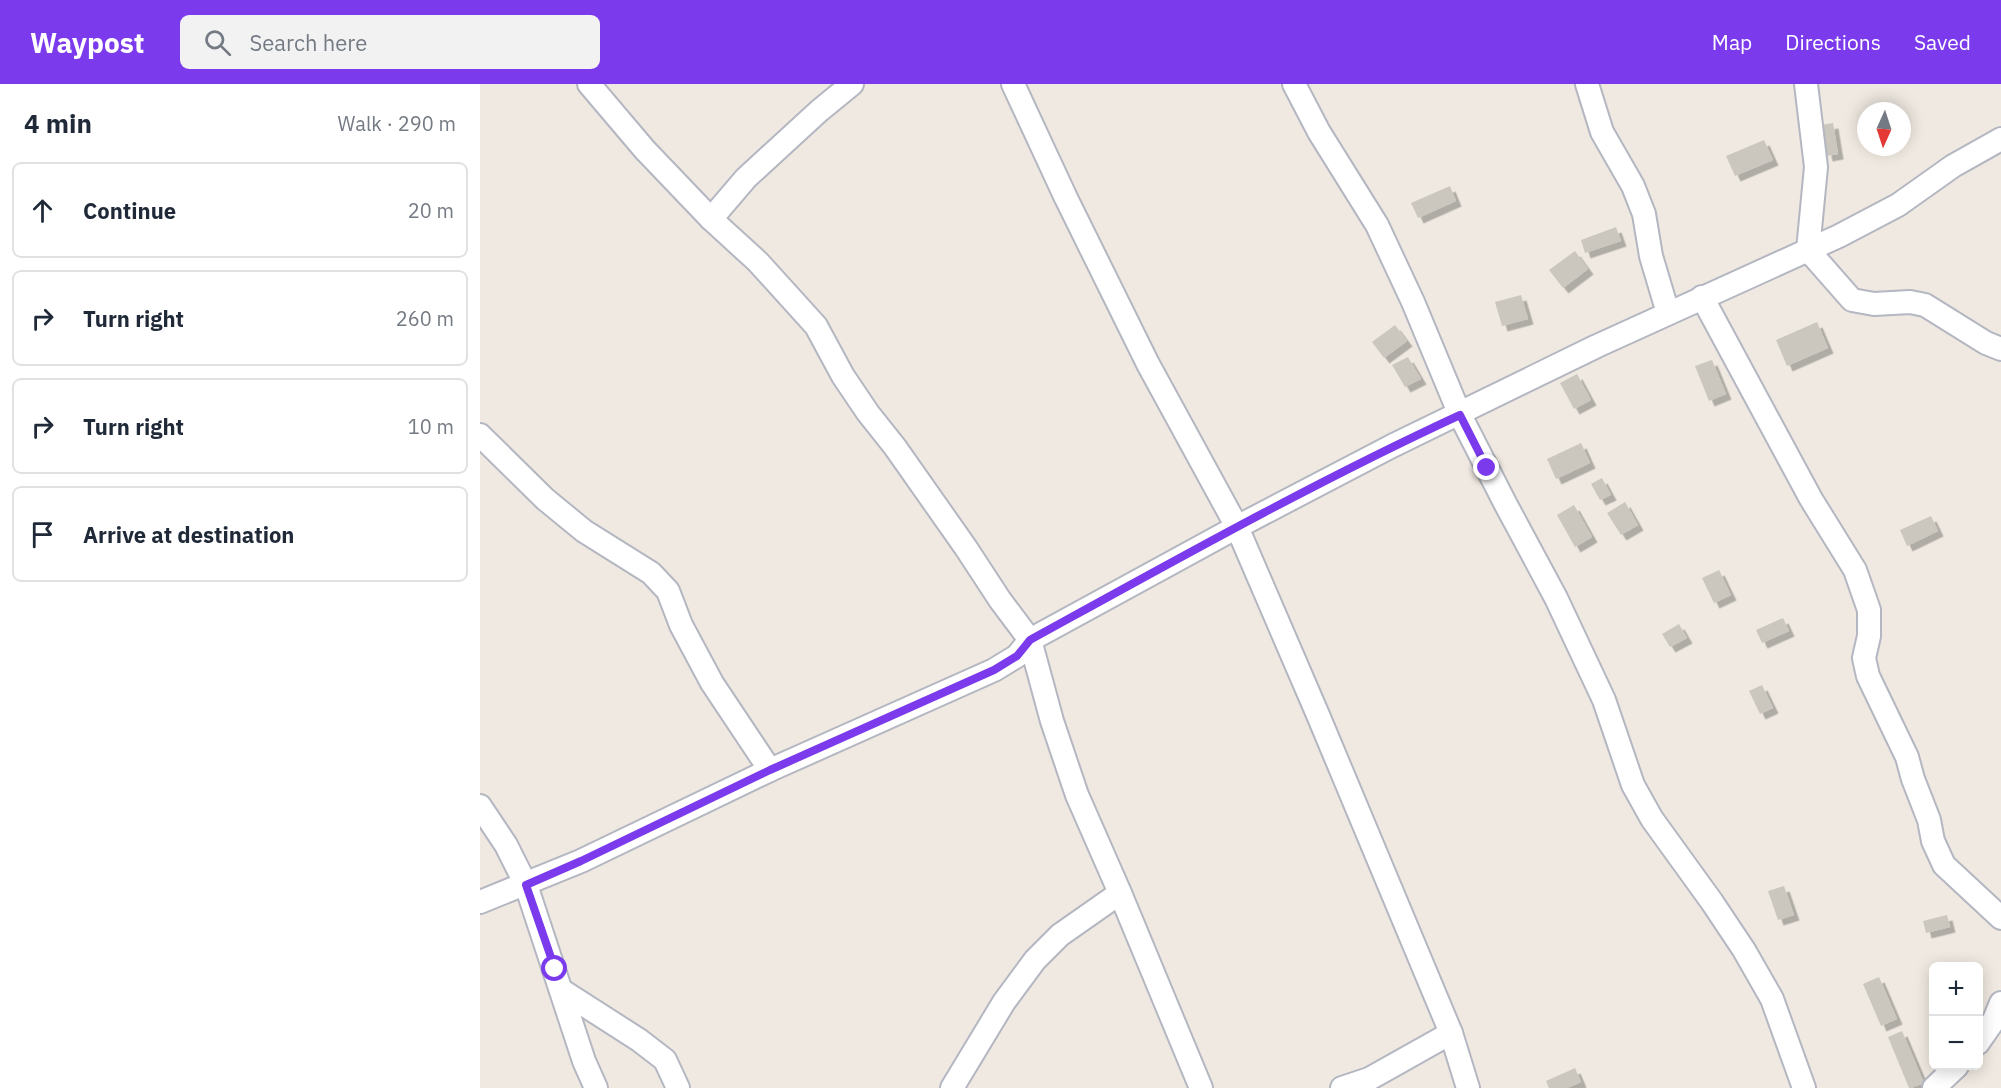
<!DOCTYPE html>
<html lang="en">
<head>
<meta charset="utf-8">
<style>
  :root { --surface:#fff; --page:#f2f2f3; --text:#1f2937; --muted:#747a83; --line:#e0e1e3; --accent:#7c3aed }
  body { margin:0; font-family:"IBM Plex Sans",sans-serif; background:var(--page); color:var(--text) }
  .controls { position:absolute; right:18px; bottom:18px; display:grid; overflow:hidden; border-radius:9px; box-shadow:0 3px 15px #0003 }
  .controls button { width:54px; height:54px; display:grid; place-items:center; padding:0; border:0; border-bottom:2px solid var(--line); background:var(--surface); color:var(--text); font:30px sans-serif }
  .compass { position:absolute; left:1377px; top:18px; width:54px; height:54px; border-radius:50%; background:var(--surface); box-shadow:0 3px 15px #0003; rotate:183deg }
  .stop { position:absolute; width:18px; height:18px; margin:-14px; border:4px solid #7c3aed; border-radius:50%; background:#fff }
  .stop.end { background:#7c3aed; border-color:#fff; box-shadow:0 2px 6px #0008 }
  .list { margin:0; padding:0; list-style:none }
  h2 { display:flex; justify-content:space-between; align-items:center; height:78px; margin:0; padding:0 24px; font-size:26px }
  h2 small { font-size:20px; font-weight:400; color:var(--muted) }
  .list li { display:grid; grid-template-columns:39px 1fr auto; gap:18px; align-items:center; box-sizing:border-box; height:96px; margin:0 12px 12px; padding:0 12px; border:2px solid var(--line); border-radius:9px }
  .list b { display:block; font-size:22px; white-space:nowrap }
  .list em { font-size:20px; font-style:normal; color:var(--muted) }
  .icon { flex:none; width:33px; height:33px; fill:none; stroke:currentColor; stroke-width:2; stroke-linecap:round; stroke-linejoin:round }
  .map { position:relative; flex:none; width:1521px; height:1004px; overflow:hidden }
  header { display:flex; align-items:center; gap:36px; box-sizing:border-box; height:84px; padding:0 30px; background:var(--accent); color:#fff }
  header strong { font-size:28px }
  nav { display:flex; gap:33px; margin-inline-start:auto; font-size:21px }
  .search { width:420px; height:54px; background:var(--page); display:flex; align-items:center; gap:15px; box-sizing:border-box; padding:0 21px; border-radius:9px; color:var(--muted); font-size:22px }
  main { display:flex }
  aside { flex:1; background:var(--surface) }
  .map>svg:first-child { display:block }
</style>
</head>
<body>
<header>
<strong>Waypost</strong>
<div class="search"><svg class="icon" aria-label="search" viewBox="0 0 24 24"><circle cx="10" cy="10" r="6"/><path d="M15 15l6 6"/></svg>Search here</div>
<nav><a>Map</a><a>Directions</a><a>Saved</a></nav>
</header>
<main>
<aside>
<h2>4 min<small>Walk · 290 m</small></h2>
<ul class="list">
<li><svg class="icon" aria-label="ahead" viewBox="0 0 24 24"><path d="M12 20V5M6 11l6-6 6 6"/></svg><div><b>Continue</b></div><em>20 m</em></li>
<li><svg class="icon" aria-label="right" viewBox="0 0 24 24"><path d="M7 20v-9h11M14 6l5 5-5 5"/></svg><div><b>Turn right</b></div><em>260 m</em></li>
<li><svg class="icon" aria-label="right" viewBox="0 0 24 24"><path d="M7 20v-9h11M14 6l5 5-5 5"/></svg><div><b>Turn right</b></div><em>10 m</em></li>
<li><svg class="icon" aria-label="arrive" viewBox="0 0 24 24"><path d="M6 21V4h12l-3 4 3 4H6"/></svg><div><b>Arrive at destination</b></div></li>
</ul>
</aside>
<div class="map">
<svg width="1521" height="1004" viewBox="0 0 1521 1004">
  <defs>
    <filter id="shadow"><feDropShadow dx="5.5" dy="5.5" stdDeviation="0" flood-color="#0004"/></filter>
  </defs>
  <rect width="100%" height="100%" fill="#efe9e1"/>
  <g fill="#cbc7bf" filter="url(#shadow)">
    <polygon points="1353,39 1358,70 1347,72 1341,41"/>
    <polygon points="1284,56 1293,76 1255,92 1246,72"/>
    <polygon points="970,102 976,117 938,134 931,119"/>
    <polygon points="1136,143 1141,157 1105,169 1101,156"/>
    <polygon points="1095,167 1108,185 1083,204 1069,186"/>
    <polygon points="1041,211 1048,235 1022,242 1015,218"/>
    <polygon points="1337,238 1348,264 1307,282 1296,256"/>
    <polygon points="915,241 927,257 904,274 892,258"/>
    <polygon points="928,273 941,295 925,303 912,281"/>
    <polygon points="1232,276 1246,310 1229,317 1215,282"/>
    <polygon points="1097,290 1111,316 1094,325 1080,299"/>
    <polygon points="1101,359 1110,379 1076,395 1067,375"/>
    <polygon points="1122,394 1131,411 1120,416 1111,400"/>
    <polygon points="1145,418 1158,441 1141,451 1127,429"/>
    <polygon points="1094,421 1112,453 1095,463 1077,431"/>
    <polygon points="1451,432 1458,447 1427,462 1420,446"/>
    <polygon points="1239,486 1251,511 1234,519 1222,494"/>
    <polygon points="1303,534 1309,547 1282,559 1276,546"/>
    <polygon points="1199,540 1207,554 1190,563 1182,550"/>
    <polygon points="1282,601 1293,624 1280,630 1269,607"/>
    <polygon points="1304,802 1314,831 1298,836 1288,807"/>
    <polygon points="1467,831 1470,843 1446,849 1443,837"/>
    <polygon points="1399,893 1417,935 1401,942 1383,900"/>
    <polygon points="1422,947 1444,999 1431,1004 1429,1004 1408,953"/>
    <polygon points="1095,984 1101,998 1087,1004 1069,1004 1066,997"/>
  </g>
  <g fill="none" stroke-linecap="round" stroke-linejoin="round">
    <defs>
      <g id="minor">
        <polyline points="109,0 165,66 231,135 278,178 336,242 363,292 388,329 415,363 486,464 520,516 550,556 572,637 597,711 640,809 721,1004"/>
        <polyline points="533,0 586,114 668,280 757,443 838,631 971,949 988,1004"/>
        <polyline points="814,0 839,48 897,141 933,218 980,331 1025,419 1076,514 1124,616 1153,701 1172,735 1232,818 1264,866 1292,915 1324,1004"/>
        <polyline points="1107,0 1122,48 1153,102 1164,130 1171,172 1188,229"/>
        <polyline points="1326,0 1336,83 1328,166 1372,216 1394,220 1430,218 1445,221 1506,259 1521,265"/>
        <polyline points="231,135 266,94 339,27 372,0"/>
        <polyline points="1222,213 1331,415 1375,486 1389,526 1389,552 1384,574 1388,592 1427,673 1433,695 1449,736 1453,757 1464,781 1521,834"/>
        <polyline points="0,351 65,415 104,447 171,489 188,507 201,541 232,599 290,686"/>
        <polyline points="0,722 26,761 46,801 104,977 116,1004"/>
        <polyline points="0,818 101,777 290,686 514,586 537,572 550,556 757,443 912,362 1117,262 1359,152 1418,121 1473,82 1521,55"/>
        <polyline points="81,906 159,956 185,976 198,1004"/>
        <polyline points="1498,959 1514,936 1521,919"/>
        <polyline points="472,1004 524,918 555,876 580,851 640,809"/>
        <polyline points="862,1004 889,995 971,949"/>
        <polyline points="1454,1004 1477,982"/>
      </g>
    </defs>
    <use href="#minor" stroke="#b4b7c1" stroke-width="26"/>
    <use href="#minor" stroke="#fff" stroke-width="22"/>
  </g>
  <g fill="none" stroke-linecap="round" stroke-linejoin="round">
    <path stroke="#7c3aed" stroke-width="8" d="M75,885L46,801L101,777L290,686L514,586L537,572L550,556C692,478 833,399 980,331L1007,384"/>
  </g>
</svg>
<div class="controls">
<button>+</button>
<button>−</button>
</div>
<svg class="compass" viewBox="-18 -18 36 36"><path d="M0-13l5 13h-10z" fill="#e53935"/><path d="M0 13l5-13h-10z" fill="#747a83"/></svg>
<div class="stop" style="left:75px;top:885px"></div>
<div class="stop end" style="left:1007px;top:384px"></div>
</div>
</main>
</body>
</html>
